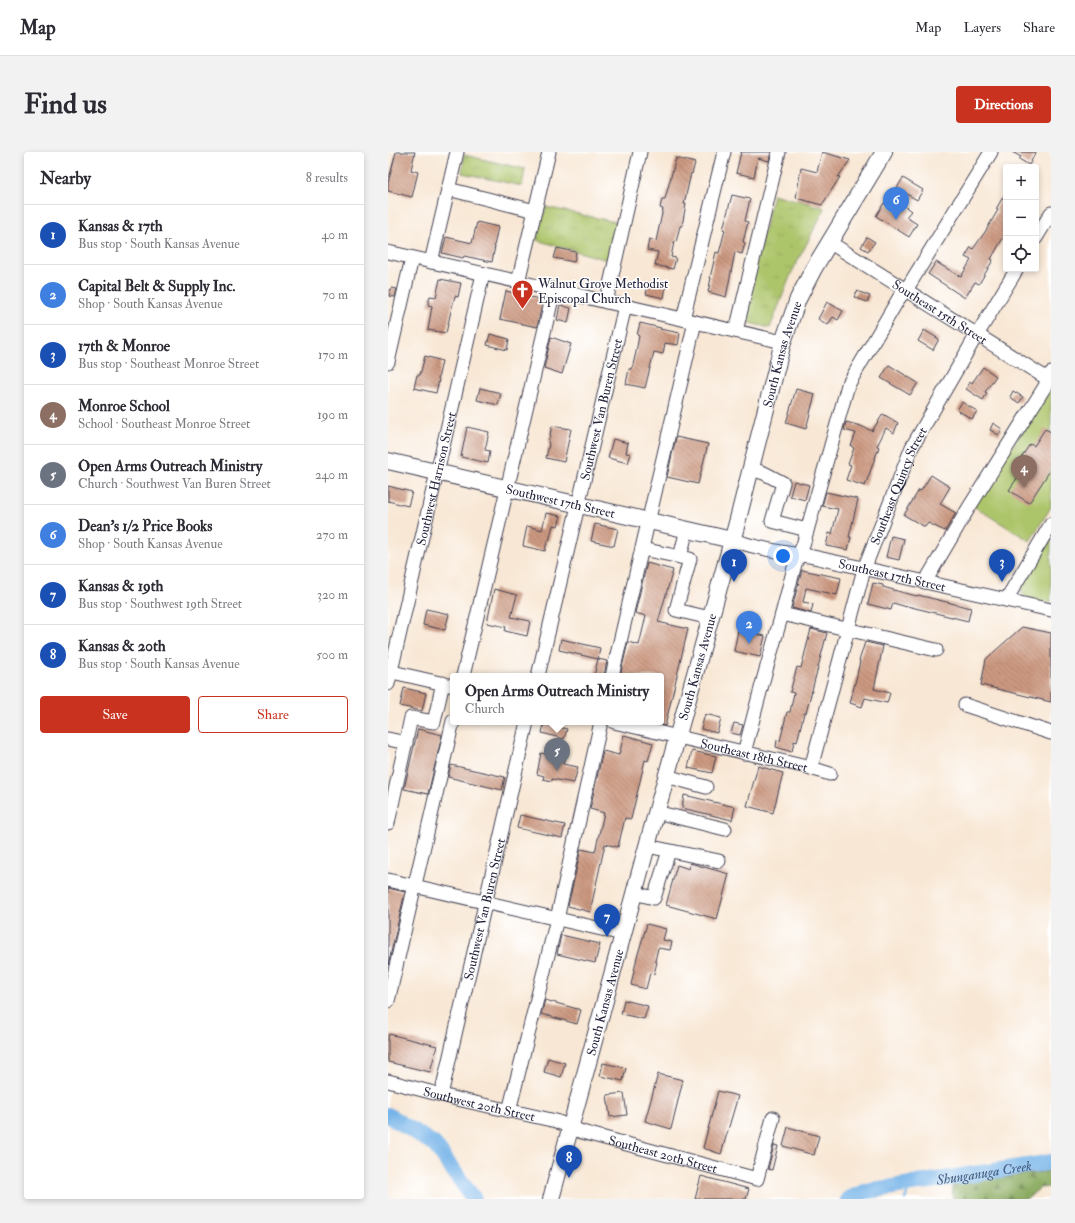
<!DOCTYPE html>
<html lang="en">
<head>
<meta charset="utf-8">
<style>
  :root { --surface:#fff; --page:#f2f2f3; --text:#2b2b33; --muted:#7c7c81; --line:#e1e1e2; --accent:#c8321e }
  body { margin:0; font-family:"IM FELL Double Pica",serif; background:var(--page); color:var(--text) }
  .controls { position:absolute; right:12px; top:12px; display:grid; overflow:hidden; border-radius:4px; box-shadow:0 2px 6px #0003 }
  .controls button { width:36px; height:36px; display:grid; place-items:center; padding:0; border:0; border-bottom:1px solid var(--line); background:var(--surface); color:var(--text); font:20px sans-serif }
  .you { position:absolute; left:395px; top:404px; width:14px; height:14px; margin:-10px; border:3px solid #fff; border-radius:50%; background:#1a73e8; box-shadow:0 0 0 6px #1a73e833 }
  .badge { display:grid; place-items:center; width:26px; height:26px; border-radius:50%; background:var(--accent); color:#fff; font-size:13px; font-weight:700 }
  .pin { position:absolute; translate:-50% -33px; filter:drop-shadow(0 1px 2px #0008) }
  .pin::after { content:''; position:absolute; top:21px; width:14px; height:12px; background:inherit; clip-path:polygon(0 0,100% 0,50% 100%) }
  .popup { position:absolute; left:62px; top:521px; width:214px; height:52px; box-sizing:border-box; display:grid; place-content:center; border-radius:4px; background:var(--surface); filter:drop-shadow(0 1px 3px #0005); font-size:13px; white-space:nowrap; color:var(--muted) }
  .popup b { font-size:15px; color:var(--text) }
  .popup::after { content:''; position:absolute; left:50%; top:100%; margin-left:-8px; border:8px solid transparent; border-top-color:var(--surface) }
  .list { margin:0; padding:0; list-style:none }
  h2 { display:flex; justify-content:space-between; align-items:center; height:52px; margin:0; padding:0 16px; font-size:17px }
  h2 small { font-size:13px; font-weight:400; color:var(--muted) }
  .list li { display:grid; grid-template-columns:26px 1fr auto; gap:12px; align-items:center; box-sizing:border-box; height:60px; padding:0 16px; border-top:1px solid var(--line) }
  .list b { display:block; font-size:15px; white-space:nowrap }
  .list p { margin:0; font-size:13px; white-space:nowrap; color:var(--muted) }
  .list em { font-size:13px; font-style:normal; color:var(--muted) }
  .actions { display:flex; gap:8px; padding:12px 16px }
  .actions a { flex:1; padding:9px 0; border:1px solid var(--accent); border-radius:4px; text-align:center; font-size:14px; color:var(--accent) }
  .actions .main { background:var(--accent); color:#fff }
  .icon { flex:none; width:22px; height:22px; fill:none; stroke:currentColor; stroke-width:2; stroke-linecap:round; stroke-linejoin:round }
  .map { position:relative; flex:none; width:663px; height:1047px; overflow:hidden; border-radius:4px }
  header { display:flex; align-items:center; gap:24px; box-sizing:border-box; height:56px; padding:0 20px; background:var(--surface); border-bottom:1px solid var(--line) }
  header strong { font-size:19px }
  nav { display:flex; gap:22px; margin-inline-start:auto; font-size:14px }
  .intro { display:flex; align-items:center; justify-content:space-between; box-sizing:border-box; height:96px; padding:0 24px }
  h1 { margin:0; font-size:28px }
  .button { padding:10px 18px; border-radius:4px; background:var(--accent); color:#fff; font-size:14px; font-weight:700 }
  main { display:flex; gap:24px; padding:0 24px }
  aside { flex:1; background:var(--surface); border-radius:4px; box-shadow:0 2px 6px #0003 }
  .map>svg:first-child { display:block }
</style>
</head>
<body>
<header>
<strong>Map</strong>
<nav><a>Map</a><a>Layers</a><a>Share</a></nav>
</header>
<div class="intro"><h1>Find us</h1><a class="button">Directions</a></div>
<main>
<aside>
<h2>Nearby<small>8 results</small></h2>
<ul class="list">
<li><span class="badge" style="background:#1a4fb4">1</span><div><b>Kansas &amp; 17th</b><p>Bus stop · South Kansas Avenue</p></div><em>40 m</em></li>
<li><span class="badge" style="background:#3f7fe0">2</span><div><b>Capital Belt &amp; Supply Inc.</b><p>Shop · South Kansas Avenue</p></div><em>70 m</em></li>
<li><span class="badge" style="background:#1a4fb4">3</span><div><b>17th &amp; Monroe</b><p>Bus stop · Southeast Monroe Street</p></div><em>170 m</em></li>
<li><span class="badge" style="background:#8d6e63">4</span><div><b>Monroe School</b><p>School · Southeast Monroe Street</p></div><em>190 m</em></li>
<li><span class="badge" style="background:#6b7280">5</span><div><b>Open Arms Outreach Ministry</b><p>Church · Southwest Van Buren Street</p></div><em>240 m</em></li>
<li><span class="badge" style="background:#3f7fe0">6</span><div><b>Dean's 1/2 Price Books</b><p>Shop · South Kansas Avenue</p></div><em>270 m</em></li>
<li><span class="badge" style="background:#1a4fb4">7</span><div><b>Kansas &amp; 19th</b><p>Bus stop · Southwest 19th Street</p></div><em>320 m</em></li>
<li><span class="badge" style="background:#1a4fb4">8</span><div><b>Kansas &amp; 20th</b><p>Bus stop · South Kansas Avenue</p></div><em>500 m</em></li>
</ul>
<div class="actions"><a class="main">Save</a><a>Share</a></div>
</aside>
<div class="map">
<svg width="663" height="1047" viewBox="0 0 663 1047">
  <defs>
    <pattern id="grass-tufts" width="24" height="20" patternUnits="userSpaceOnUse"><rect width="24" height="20" fill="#adc56b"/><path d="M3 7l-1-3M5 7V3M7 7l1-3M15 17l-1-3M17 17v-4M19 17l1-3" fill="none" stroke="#95a95e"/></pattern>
    <pattern id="forest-firs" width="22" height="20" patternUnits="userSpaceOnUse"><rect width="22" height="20" fill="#8aaa5f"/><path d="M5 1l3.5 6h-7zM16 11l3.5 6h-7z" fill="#708a50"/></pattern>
    <pattern id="building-back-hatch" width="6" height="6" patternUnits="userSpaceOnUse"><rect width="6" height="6" fill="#cc9880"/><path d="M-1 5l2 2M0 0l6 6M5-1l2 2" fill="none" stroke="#a57c6a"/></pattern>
  </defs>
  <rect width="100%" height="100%" fill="#fff"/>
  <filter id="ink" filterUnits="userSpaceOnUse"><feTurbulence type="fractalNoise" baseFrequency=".025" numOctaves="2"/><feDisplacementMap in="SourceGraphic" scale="8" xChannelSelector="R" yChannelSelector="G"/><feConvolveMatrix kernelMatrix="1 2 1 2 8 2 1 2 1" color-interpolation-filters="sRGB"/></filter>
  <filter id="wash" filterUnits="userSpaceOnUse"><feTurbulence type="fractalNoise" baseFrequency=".012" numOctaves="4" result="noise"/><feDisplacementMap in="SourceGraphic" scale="16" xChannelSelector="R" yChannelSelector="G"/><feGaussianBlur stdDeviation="0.9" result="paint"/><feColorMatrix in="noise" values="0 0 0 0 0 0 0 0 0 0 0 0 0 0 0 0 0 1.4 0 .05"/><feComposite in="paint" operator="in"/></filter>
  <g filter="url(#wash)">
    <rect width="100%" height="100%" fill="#f8e7d4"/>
    <g fill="url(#grass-tufts)" stroke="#687453">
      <polygon points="76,3 137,17 134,34 74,21"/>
      <polygon points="385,42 435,55 436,58 403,122 382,176 354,169"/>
      <polygon points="158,55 232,71 223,109 148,88"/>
    </g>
    <polygon fill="url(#forest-firs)" stroke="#56664d" points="663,1019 663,1035 652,1036 639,1047 565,1047 564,1032"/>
    <g fill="#adc56b" stroke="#687453">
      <polygon points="663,236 663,355 642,389 585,354"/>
      <polygon points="663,379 663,452 638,446 634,441 632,431"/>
    </g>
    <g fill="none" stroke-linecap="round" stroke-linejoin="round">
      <polyline stroke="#74b3e8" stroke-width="2.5" points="517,1047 523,1032"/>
      <g stroke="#74b3e8" stroke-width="16">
        <polyline points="0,963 46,992 86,1047"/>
        <path id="s1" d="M460,1047L479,1039L663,1010"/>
      </g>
    </g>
    <g id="blocks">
      <g fill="url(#building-back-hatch)">
        <polygon points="8,0 27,0 23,18 30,20 24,45 0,39 0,31"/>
        <polygon points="353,0 383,0 381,9 370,6 366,25 348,21"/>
        <polygon points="434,0 462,8 450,25 452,25 434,53 408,46 413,16 429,20"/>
        <polygon points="624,0 648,0 641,13 631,7 633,5"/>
        <polygon points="288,6 307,11 304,22 303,21 299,39 296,52 298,52 294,74 292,74 288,90 286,90 283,105 288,106 285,117 267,113 270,100 259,98 261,87 268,89 275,57 272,56 274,47 277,47"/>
        <polygon points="515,26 535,38 529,48 509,36"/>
        <polygon points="618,40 618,88 615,86 603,107 605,108 591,132 587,130 577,146 540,122 548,110 573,125 583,108 577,105 583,95 585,97 597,80 610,58 608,57"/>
        <polygon points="344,43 362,47 357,69 360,70 355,90 357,91 354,102 347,100 338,145 320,140 323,126 322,126 328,100 331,101 337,78 335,77"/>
        <polygon points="496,51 509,60 515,53 523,59 518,65 529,72 521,85 488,64"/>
        <polygon points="89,70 110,75 106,94 107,94 104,110 76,104 75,106 54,101 58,85 84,91"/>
        <polygon points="479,85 487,90 480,99 473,95"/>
        <polygon points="169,96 188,100 186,110 166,106"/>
        <polygon points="52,127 73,131 70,145 67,144 63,159 58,181 40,178 44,154 40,153 42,144 48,145"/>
        <polygon points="261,130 278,134 276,146 258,142"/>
        <polygon points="3,136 9,137 7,145 1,144"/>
        <polygon points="118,139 155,148 149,175 112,167"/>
        <polygon points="469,139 482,144 479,150 466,145"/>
        <polygon points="439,150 455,159 450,168 445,165 440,173 430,167"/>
        <polygon points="172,153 183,156 180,171 169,168"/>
        <polygon points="252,171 273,176 272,177 292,181 290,193 277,191 275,202 266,200 257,236 238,232 241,217 244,217 248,200 251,184 249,183"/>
        <polygon points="536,178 551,187 545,198 530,189"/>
        <polygon points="102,182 121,187 119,198 99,193"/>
        <polygon points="163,185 183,192 174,222 156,216"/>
        <polygon points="37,204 54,209 50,227 51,228 48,241 26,236 29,223 32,223"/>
        <polygon points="501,213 530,231 522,243 493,226"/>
        <polygon points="595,215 608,224 597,240 599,241 595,248 578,237 582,230 584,231"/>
        <polygon points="92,236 113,241 110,253 89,248"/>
        <polygon points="408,237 427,242 418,277 398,271"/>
        <polygon points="625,239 635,245 631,251 622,245"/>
        <polygon points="574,250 589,259 584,267 569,258"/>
        <polygon points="495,262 510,271 506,281 498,276 489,294 491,295 477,334 458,328 463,313 460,312 466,296 463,294 468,281 456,278 458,270 473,274 484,279"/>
        <polygon points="605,271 614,277 611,283 602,278"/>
        <polygon points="164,274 183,277 176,310 158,306 161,292 160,291"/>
        <polygon points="79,275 101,280 97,298 102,299 100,311 73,305"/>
        <polygon points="657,277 663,280 663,317 641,351 621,338 632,322 625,318 642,292 646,294"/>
        <polygon points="288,285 320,292 310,332 279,325"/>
        <polygon points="225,287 240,291 238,301 243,302 240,311 220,306"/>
        <polygon points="543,323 562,335 552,352 568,361 557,379 540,371 537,375 516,363 531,338 533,339"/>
        <polygon points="406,329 421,333 417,348 402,344"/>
        <polygon points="0,334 24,340 20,354 0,349"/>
        <polygon points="438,340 470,347 461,385 463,385 460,398 438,394 441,381 444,382 450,357 434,354"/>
        <polygon points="158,361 173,364 170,374 165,373 161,389 159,389 157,399 135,394 139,374 154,378"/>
        <polygon points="207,372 230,377 226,394 203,389"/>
        <polygon points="503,384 516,387 511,408 498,405"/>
        <polygon points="259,411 285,418 270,470 300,477 277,574 273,573 273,524 232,524 240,490 251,493 258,464 247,461"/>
        <polygon points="414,418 453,426 449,443 418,436 415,450 425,452 423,461 404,456"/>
        <polygon points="485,431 495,433 495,435 513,440 529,444 530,443 583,456 580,469 519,454 519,455 505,451 503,458 480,452"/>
        <polygon points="106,437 129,443 123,465 142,469 139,484 117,479 118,475 99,471"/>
        <polygon points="38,457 61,462 57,478 35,473"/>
        <polygon points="634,475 663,481 663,550 593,533 598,507"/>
        <polygon points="423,477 439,481 418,561 416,561 409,590 406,589 404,600 388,595 389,588 392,589 399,560 402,560 406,541 402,540 409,515 413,516"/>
        <polygon points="350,478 377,484 372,505 346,499"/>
        <polygon points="173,487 212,496 210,507 171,498"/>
        <polygon points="477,490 495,494 486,537 502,541 499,551 477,546 474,555 462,551 469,523 472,509 471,509"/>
        <polygon points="210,507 219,509 216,524 206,524"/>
        <polygon points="16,536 38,541 34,559 12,554"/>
        <polygon points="317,562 333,566 329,581 313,577"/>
        <polygon points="346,571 355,573 352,583 343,581"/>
        <polygon points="156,572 179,577 176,587 154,581"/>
        <polygon points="30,577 54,583 40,642 16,637"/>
        <polygon points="236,583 265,591 260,609 257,608 243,667 237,666 230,695 217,692 202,760 180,754 193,697 207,700 216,661 202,657 215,599 231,603"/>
        <polygon points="304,599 328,604 324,621 300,616"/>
        <polygon points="153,601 177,606 175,612 190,615 186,631 164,627 164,629 155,627 156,624 149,622"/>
        <polygon points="63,613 117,625 114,638 60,625"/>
        <polygon points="370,614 395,621 385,661 359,654"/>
        <polygon points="296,643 347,655 344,668 294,656"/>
        <polygon points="132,663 177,673 174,686 129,676"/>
        <polygon points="302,711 341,722 329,767 278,753 289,713 301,717"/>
        <polygon points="0,736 17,740 0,814"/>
        <polygon points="259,772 278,777 275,788 284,790 282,798 270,796 267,809 269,810 266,822 262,821 258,837 243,833 249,805"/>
        <polygon points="173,783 212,792 207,811 169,802"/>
        <polygon points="157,848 193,858 189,872 153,862"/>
        <polygon points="236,848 260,854 256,867 233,862"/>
        <polygon points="1,882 49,894 42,920 0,910 0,887"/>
        <polygon points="160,906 177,911 173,925 156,920"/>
        <polygon points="215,911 238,916 235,929 212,924"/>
        <polygon points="270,922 295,928 283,977 257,969 266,937 268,936 266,936"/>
        <polygon points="330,939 350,944 333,1002 315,996"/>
        <polygon points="236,941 239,963 222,965 219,943"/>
        <polygon points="400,975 431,984 426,1003 395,994"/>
        <polygon points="386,993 390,994 384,1018 380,1017"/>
        <polygon points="313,1024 361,1037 358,1047 307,1047"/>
      </g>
    </g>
  </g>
  <g filter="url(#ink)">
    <use href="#blocks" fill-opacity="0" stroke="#424052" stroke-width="1"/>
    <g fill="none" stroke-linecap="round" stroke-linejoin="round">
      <defs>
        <g id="minor">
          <polyline points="60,37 147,59"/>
          <polyline points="648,86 663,61"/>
          <path id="s2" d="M441,90L663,229"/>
          <polyline points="0,100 395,190"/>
          <polyline points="43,110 69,0"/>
          <polyline points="130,130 161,0"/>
          <polyline points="218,150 252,0"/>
          <polyline points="295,167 336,0"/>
          <polyline points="348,179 391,0"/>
          <polyline points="0,210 24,106"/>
          <polyline points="363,317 376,321 395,331 384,369 419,378"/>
          <path id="s3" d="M344,388C369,396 395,401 421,404L663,458"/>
          <polyline points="254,397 302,407 288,458 322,466"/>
          <polyline points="292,405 299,377"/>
          <polyline points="537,430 580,357 656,236 663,221"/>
          <polyline points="618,448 663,372"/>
          <polyline points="394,462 548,498"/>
          <polyline points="0,519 65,534"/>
          <polyline points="75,524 166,138"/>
          <path id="s4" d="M150,524L237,154"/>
          <polyline points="224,524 307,170"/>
          <path id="s5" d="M0,532L95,122"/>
          <polyline points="577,553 663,581"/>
          <path id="s6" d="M226,570L423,616L442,622"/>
          <polyline points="0,587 18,591"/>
          <polyline points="356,601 376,525 394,462 407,412 415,393 460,233 511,146 518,138 603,0"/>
          <path id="s7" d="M423,616L476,417L524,295L584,191L629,117"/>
          <polyline points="278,624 318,635"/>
          <polyline points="268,660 337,677"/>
          <polyline points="0,671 23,566 46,570 55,531"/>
          <polyline points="259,694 331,709"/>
          <polyline points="0,728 235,782"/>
          <polyline points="246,741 266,746 281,699"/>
          <polyline points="0,849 65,569"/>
          <path id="s8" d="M0,929L69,947L168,969L194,980L369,1027L385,966"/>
          <path id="s9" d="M53,943L139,570"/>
          <polyline points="121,959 169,767 213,570"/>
        </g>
        <g id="major">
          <path id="s10" d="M0,309L344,388"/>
          <path id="s11" d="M163,1047L259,694L349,371L395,190L410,147L426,116L496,0"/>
        </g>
      </defs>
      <use href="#minor" stroke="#424052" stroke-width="15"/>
      <use href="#major" stroke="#424052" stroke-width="18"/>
      <use href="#minor" stroke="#fff" stroke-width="13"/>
      <use href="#major" stroke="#fff" stroke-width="16"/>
    </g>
  </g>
  <defs>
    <symbol id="church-pin" viewBox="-11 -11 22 30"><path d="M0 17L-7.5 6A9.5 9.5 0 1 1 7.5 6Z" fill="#c8321e" stroke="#fff"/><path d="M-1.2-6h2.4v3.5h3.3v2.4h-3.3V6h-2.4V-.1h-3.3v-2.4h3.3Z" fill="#fff"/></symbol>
  </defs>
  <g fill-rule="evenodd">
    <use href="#church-pin" x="122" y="126" width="25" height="34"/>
  </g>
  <g text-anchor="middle" stroke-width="3" stroke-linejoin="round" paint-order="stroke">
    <g font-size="13" fill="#22223b" stroke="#fff" text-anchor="start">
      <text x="150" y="136">Walnut Grove Methodist<tspan x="150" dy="15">Episcopal Church</tspan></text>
    </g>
    <g font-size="13" fill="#22223b" stroke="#fff">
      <text dy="5" stroke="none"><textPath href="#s2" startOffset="131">Southeast 15th Street</textPath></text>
      <text dy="5" stroke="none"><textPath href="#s11" startOffset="876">South Kansas Avenue</textPath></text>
      <text dy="5" stroke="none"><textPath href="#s4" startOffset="274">Southwest Van Buren Street</textPath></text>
      <text dy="5" stroke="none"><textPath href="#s5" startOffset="211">Southwest Harrison Street</textPath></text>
      <text dy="5" stroke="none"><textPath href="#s7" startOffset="296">Southeast Quincy Street</textPath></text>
      <text dy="5" stroke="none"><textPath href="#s10" startOffset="177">Southwest 17th Street</textPath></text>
      <text dy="5" stroke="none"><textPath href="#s3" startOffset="164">Southeast 17th Street</textPath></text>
      <text dy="5" stroke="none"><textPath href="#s11" startOffset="552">South Kansas Avenue</textPath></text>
      <text dy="5" stroke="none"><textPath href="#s6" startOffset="144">Southeast 18th Street</textPath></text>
      <text dy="5" stroke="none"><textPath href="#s9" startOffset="191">Southwest Van Buren Street</textPath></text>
      <text dy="5" stroke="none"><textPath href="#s11" startOffset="204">South Kansas Avenue</textPath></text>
      <text dy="5" stroke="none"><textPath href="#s8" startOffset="94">Southwest 20th Street</textPath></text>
      <text dy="5" stroke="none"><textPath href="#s8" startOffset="285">Southeast 20th Street</textPath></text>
    </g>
    <g font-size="14" font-style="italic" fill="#435c80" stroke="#fff">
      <text dy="5" stroke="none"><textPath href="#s1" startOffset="139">Shunganuga Creek</textPath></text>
    </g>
  </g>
</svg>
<div class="controls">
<button>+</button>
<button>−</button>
<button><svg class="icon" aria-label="locate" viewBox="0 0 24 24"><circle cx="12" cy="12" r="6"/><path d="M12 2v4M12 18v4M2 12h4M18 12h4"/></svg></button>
</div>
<div class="you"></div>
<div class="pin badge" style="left:346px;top:430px;background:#1a4fb4">1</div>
<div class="pin badge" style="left:361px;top:492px;background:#3f7fe0">2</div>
<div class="pin badge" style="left:614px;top:430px;background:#1a4fb4">3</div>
<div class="pin badge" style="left:636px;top:336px;background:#8d6e63">4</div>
<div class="pin badge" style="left:169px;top:619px;background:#6b7280">5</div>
<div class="popup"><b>Open Arms Outreach Ministry</b>Church</div>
<div class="pin badge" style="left:508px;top:68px;background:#3f7fe0">6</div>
<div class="pin badge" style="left:219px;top:785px;background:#1a4fb4">7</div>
<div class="pin badge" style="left:181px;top:1026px;background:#1a4fb4">8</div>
</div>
</main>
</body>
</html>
